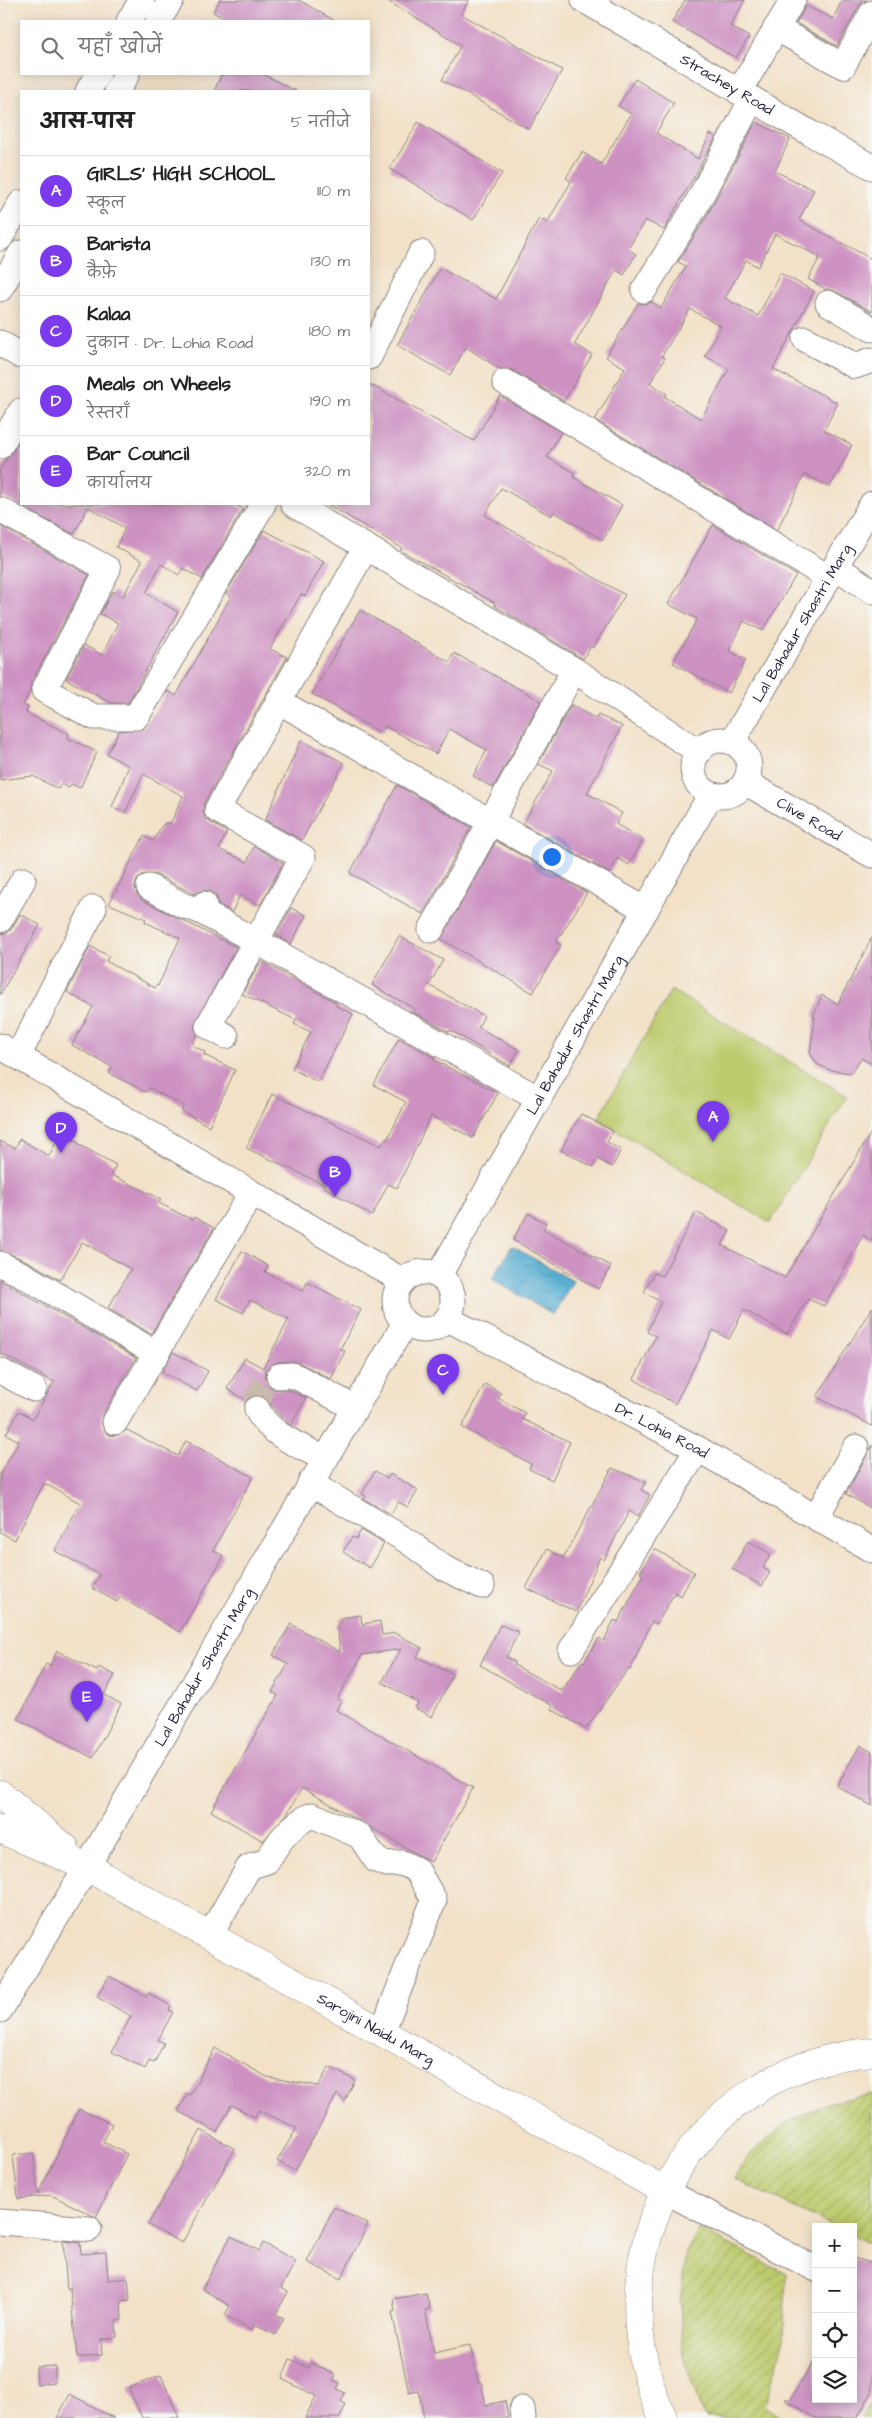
<!DOCTYPE html>
<html lang="hi">
<head>
<meta charset="utf-8">
<style>
  :root { --surface:#fff; --page:#f6f6f6; --text:#222; --muted:#767676; --line:#e0e0e0; --accent:#7c3aed }
  body { margin:0; font-family:"Architects Daughter","Playpen Sans Deva",sans-serif; background:var(--page); color:var(--text) }
  .controls { position:absolute; right:15px; bottom:15px; display:grid; overflow:hidden; border-radius:0px; box-shadow:0 2px 12px #0003 }
  .controls button { width:45px; height:45px; display:grid; place-items:center; padding:0; border:0; border-bottom:1px solid var(--line); background:var(--surface); color:var(--text); font:25px sans-serif }
  .you { position:absolute; left:551px; top:856px; width:18px; height:18px; margin:-12px; border:4px solid #fff; border-radius:50%; background:#1a73e8; box-shadow:0 0 0 8px #1a73e833 }
  .badge { display:grid; place-items:center; width:32px; height:32px; border-radius:50%; background:var(--accent); color:#fff; font-size:16px; font-weight:700 }
  .pin { position:absolute; translate:-50% -41px; filter:drop-shadow(0 1px 2px #0008) }
  .pin::after { content:''; position:absolute; top:26px; width:18px; height:15px; background:inherit; clip-path:polygon(0 0,100% 0,50% 100%) }
  .list { margin:0; padding:0; list-style:none }
  h2 { display:flex; justify-content:space-between; align-items:center; height:65px; margin:0; padding:0 20px; font-size:21px }
  h2 small { font-size:16px; font-weight:400; color:var(--muted) }
  .list li { display:grid; grid-template-columns:32px 1fr auto; gap:15px; align-items:center; box-sizing:border-box; height:70px; padding:0 20px; border-top:1px solid var(--line) }
  .list b { display:block; font-size:19px; white-space:nowrap }
  .list p { margin:0; font-size:16px; white-space:nowrap; color:var(--muted) }
  .list em { font-size:16px; font-style:normal; color:var(--muted) }
  .icon { flex:none; width:28px; height:28px; fill:none; stroke:currentColor; stroke-width:2; stroke-linecap:round; stroke-linejoin:round }
  .map { position:relative; flex:none; width:872px; height:2418px; overflow:hidden }
  .search { position:absolute; background:var(--surface); box-shadow:0 2px 12px #0003; left:20px; top:20px; width:350px; height:55px; display:flex; align-items:center; gap:12px; box-sizing:border-box; padding:0 18px; border-radius:0px; color:var(--muted); font-size:19px }
  .panel { position:absolute; background:var(--surface); box-shadow:0 2px 12px #0003; left:20px; top:90px; width:350px; height:415px; border-radius:0px }
  .map>svg:first-child { display:block }
</style>
</head>
<body>
<div class="map">
<svg width="872" height="2418" viewBox="0 0 872 2418">
  <defs>
    <pattern id="garden-furrows" width="10" height="10" patternUnits="userSpaceOnUse" patternTransform="scale(1.25)"><rect width="10" height="10" fill="#bdcb6d"/><path d="M-1 1l2-2M0 10L10 0M9 11l2-2" fill="none" stroke="#a2ae5f"/></pattern>
    <pattern id="water-ripples" width="26" height="14" patternUnits="userSpaceOnUse" patternTransform="scale(1.25)"><rect width="26" height="14" fill="#54add1"/><path d="M2 4q2-2 4 0t4 0M15 11q2-2 4 0t4 0" fill="none" stroke="#458cab"/></pattern>
  </defs>
  <rect width="100%" height="100%" fill="#f6f6f2"/>
  <filter id="ink" filterUnits="userSpaceOnUse"><feTurbulence type="fractalNoise" baseFrequency=".02" numOctaves="2"/><feDisplacementMap in="SourceGraphic" scale="10" xChannelSelector="R" yChannelSelector="G"/><feConvolveMatrix kernelMatrix="1 2 1 2 8 2 1 2 1" color-interpolation-filters="sRGB"/></filter>
  <filter id="wash" filterUnits="userSpaceOnUse"><feTurbulence type="fractalNoise" baseFrequency=".0096" numOctaves="4" result="noise"/><feDisplacementMap in="SourceGraphic" scale="20" xChannelSelector="R" yChannelSelector="G"/><feGaussianBlur stdDeviation="1.12" result="paint"/><feColorMatrix in="noise" values="0 0 0 0 0 0 0 0 0 0 0 0 0 0 0 0 0 1.4 0 .05"/><feComposite in="paint" operator="in"/></filter>
  <g filter="url(#wash)">
    <rect width="100%" height="100%" fill="#f2e1c7"/>
    <polygon fill="#bdcb6d" stroke="#707654" points="671,990 847,1096 770,1223 598,1119"/>
    <g fill="url(#garden-furrows)" stroke="#707654">
      <polygon points="872,2094 872,2244 853,2235 853,2227 835,2227 734,2179 747,2157 785,2124 827,2103"/>
      <polygon points="699,2229 786,2273 784,2339 765,2406 783,2418 706,2418 702,2412 683,2356 680,2302 686,2252"/>
      <polygon points="872,2400 872,2418 861,2418"/>
    </g>
    <polygon fill="url(#water-ripples)" stroke="#3b6886" points="512,1246 573,1281 553,1315 492,1279"/>
    <g id="blocks">
      <g fill="#cd92c2" fill-rule="evenodd">
        <polygon points="220,0 299,0 335,21 229,21 213,12"/>
        <polygon points="386,0 469,0 461,14 562,70 529,129 442,80 461,45"/>
        <polygon points="685,0 745,0 730,26 749,37 736,58 672,22"/>
        <polygon points="842,0 867,0 859,6 837,46 796,23 806,6 833,19"/>
        <polygon points="222,74 263,74 296,91 214,91"/>
        <polygon points="635,79 674,103 656,133 698,159 710,134 716,137 664,230 645,220 628,249 636,254 624,275 616,270 575,344 592,355 564,401 512,370 500,369 466,347 450,375 397,345 440,268 496,299 539,218 547,223 571,182 566,178 582,152 601,164 631,114 618,106"/>
        <polygon points="418,122 502,173 473,220 390,169"/>
        <path d="M756,122L790,139L775,171L814,190L799,220L872,259V312L835,291L825,289L808,279L820,257L775,234L758,267L746,260L725,298L758,316L780,273L814,291L773,369L838,403L824,430L852,445L830,487L805,474L777,530L595,420L625,368L606,357L638,303L644,304L652,302L661,308L686,266L678,262L707,216ZM690,309L721,326L705,356L729,369L701,419L665,397L667,394L650,383L665,358L662,356Z"/>
        <polygon points="369,384 474,441 500,396 561,432 547,457 575,473 573,477 622,505 603,540 554,512 551,516 501,488 485,515 625,595 593,648 591,646 583,659 494,605 495,603 400,550 402,548 327,504 369,504"/>
        <polygon points="21,439 21,504 234,504 243,509 202,579 183,568 179,575 161,564 146,593 178,612 128,703 111,703 66,679 84,645 102,655 118,623 100,614 113,591 123,597 142,561 116,547 125,528 88,507 74,534 0,496 0,469"/>
        <polygon points="713,525 796,575 763,631 744,621 729,651 746,660 729,693 673,663 697,619 668,604"/>
        <polygon points="0,526 89,575 31,683 30,692 23,705 28,707 26,713 69,734 68,738 97,752 80,788 71,784 69,788 61,784 58,789 33,776 0,780"/>
        <polygon points="264,530 324,561 305,596 301,594 270,649 287,657 204,803 203,811 205,818 210,822 227,832 219,849 247,862 254,846 283,863 260,905 240,895 232,912 218,904 217,897 211,891 203,890 194,894 155,874 142,875 137,880 135,887 137,894 142,900 236,947 194,1026 197,1034 192,1045 205,1052 204,1055 235,1070 209,1126 181,1111 184,1106 149,1088 146,1092 109,1073 112,1067 72,1045 93,1007 67,992 90,946 109,956 106,961 155,988 156,985 158,986 180,938 145,922 146,919 109,904 144,836 153,841 163,824 165,825 166,822 170,824 183,796 143,774 125,813 112,807 129,766 107,754 119,731 143,729 168,691 176,696 231,596 226,593"/>
        <polygon points="360,610 449,662 454,653 541,701 493,788 473,776 487,750 449,729 436,754 385,726 381,733 312,694"/>
        <polygon points="571,705 596,719 598,715 622,726 587,793 622,813 616,824 643,840 629,865 618,858 609,873 523,824 553,771 538,764"/>
        <polygon points="301,740 344,763 302,840 265,820"/>
        <polygon points="397,785 471,827 423,914 350,873"/>
        <polygon points="496,841 587,893 556,942 561,945 533,993 441,939"/>
        <polygon points="291,908 306,915 291,944 276,935"/>
        <polygon points="20,914 40,925 0,995 0,934 7,933 12,928"/>
        <polygon points="399,936 443,960 429,985 484,1016 478,1027 519,1050 510,1066 450,1030 449,1032 413,1012 415,1009 372,985"/>
        <polygon points="872,937 872,1064 861,1058 851,1073 830,1070 817,1064 810,1053 815,1017 813,1016 822,995 838,1004"/>
        <polygon points="261,961 337,1003 336,1006 353,1014 318,1082 292,1069 311,1032 294,1024 296,1020 242,994"/>
        <polygon points="399,1038 435,1058 434,1060 498,1093 473,1138 431,1116 397,1188 388,1184 372,1216 324,1187 325,1185 246,1148 272,1094 381,1146 385,1139 387,1140 406,1102 374,1085"/>
        <polygon points="581,1114 613,1131 607,1142 621,1150 612,1167 598,1159 593,1167 561,1150"/>
        <polygon points="872,1131 872,1241 863,1235 824,1306 808,1299 787,1334 744,1310 729,1339 713,1330 675,1404 634,1379 656,1336 647,1332 661,1302 644,1292 654,1273 662,1276 696,1212 730,1231 722,1245 785,1278"/>
        <polygon points="64,1134 79,1143 78,1144 116,1165 111,1175 161,1199 159,1203 192,1220 194,1217 214,1228 151,1334 108,1308 131,1269 82,1242 60,1280 29,1262 0,1250 0,1141 15,1148 20,1139 49,1156 57,1140 60,1142"/>
        <polygon points="528,1213 546,1223 543,1229 611,1266 598,1289 513,1240"/>
        <polygon points="242,1251 268,1266 265,1272 303,1291 307,1282 361,1310 340,1349 345,1351 331,1379 296,1361 277,1362 266,1369 265,1378 272,1389 289,1390 306,1398 291,1425 279,1415 264,1396 257,1395 246,1400 227,1389 245,1358 263,1368 289,1319 250,1300 243,1313 216,1299"/>
        <polygon points="0,1280 136,1358 102,1415 101,1422 107,1434 115,1436 127,1430 178,1456 186,1441 253,1477 213,1550 224,1556 180,1632 120,1597 117,1602 92,1588 100,1575 55,1551 80,1503 44,1483 15,1540 0,1532 0,1475 19,1441 6,1434 19,1411 33,1419 54,1382 0,1353"/>
        <polygon points="872,1307 872,1426 817,1397"/>
        <polygon points="173,1352 208,1371 197,1391 162,1372"/>
        <polygon points="485,1384 501,1393 498,1398 525,1413 522,1419 570,1442 552,1480 529,1469 531,1464 462,1427"/>
        <polygon points="872,1445 872,1509 846,1494"/>
        <polygon points="612,1468 646,1482 641,1490 650,1495 638,1516 629,1511 604,1560 600,1557 576,1612 526,1588 547,1549 563,1558"/>
        <polygon points="375,1471 387,1478 390,1474 418,1490 408,1507 398,1502 391,1514 364,1499 366,1496 362,1494"/>
        <polygon points="361,1530 384,1544 370,1568 343,1552 352,1537 356,1539"/>
        <polygon points="748,1541 771,1554 763,1568 770,1572 762,1586 732,1569"/>
        <polygon points="655,1549 694,1572 681,1596 675,1592 657,1624 652,1621 630,1670 628,1669 586,1729 551,1709 553,1706 480,1665 500,1625 519,1632 506,1657 514,1661 514,1665 562,1691 582,1661 584,1662 599,1638 604,1641 614,1620 618,1622 643,1575 640,1573"/>
        <polygon points="361,1615 362,1624 380,1621 382,1635 395,1633 422,1648 417,1657 453,1674 432,1717 415,1708 418,1703 382,1682 401,1649 362,1655 337,1699 341,1701 336,1710 473,1788 431,1862 302,1788 287,1814 263,1841 211,1811 278,1695 272,1692 288,1664 273,1655 291,1624 340,1652 337,1624 341,1624 340,1618"/>
        <polygon points="57,1651 97,1671 99,1667 115,1675 104,1695 121,1704 93,1758 18,1719 46,1664 50,1666"/>
        <polygon points="860,1745 872,1752 872,1806 837,1786"/>
        <polygon points="109,1976 146,1996 148,1993 171,2006 169,2010 173,2012 158,2040 164,2043 154,2063 149,2061 145,2069 112,2052 131,2016 97,1997"/>
        <polygon points="215,2048 267,2077 318,2086 329,2067 355,2080 345,2101 337,2094 295,2171 277,2161 297,2128 258,2110 255,2117 231,2105 217,2132 178,2111 188,2093 190,2095"/>
        <polygon points="79,2109 112,2124 103,2142 127,2154 96,2217 51,2195 18,2199 13,2155 33,2153 38,2194"/>
        <polygon points="201,2130 235,2149 182,2243 148,2225"/>
        <polygon points="334,2207 368,2224 341,2279 307,2262"/>
        <polygon points="231,2236 259,2251 263,2243 296,2261 281,2288 288,2292 276,2314 284,2318 275,2335 255,2324 252,2330 225,2315 230,2306 202,2289"/>
        <polygon points="63,2241 80,2243 81,2254 106,2252 108,2280 128,2278 130,2300 121,2301 122,2320 116,2321 117,2337 101,2339 102,2355 77,2358 70,2288 67,2289"/>
        <polygon points="853,2258 872,2263 872,2392 857,2418 815,2418 785,2399 791,2399 816,2357 816,2399 853,2399"/>
        <polygon points="426,2293 430,2309 425,2310 434,2353 470,2345 478,2382 481,2382 486,2405 505,2401 508,2418 424,2418 419,2391 409,2393 392,2312 395,2311 393,2299"/>
        <polygon points="290,2359 309,2368 311,2363 336,2375 333,2380 340,2383 337,2389 345,2393 341,2402 346,2404 340,2418 305,2418 316,2396 282,2379"/>
        <polygon points="55,2366 55,2382 37,2384 36,2367"/>
        <polygon points="161,2375 179,2418 142,2418 129,2388"/>
        <polygon points="70,2394 114,2418 57,2418"/>
      </g>
    </g>
  </g>
  <g filter="url(#ink)">
    <use href="#blocks" fill-opacity="0" stroke="#8a8281" stroke-width="1"/>
    <g fill="none" stroke-linecap="round" stroke-linejoin="round">
      <path stroke="#c8bbab" stroke-width="25" stroke-dasharray="25 12" stroke-linecap="butt" d="M257,1409C255,1395 267,1381 279,1376"/>
      <defs>
        <g id="minor">
          <path id="s1" d="M584,0L810,133L872,167"/>
          <polyline points="129,21 142,0"/>
          <polyline points="158,21 171,0"/>
          <polyline points="776,28 843,66 872,13"/>
          <polyline points="88,91 98,74"/>
          <polyline points="117,91 127,74"/>
          <polyline points="739,92 793,0"/>
          <polyline points="0,238 21,203"/>
          <polyline points="0,289 21,253"/>
          <polyline points="644,290 694,209 752,99"/>
          <polyline points="828,303 872,329"/>
          <polyline points="805,339 855,366 872,360"/>
          <polyline points="0,343 21,356"/>
          <polyline points="369,357 421,253"/>
          <polyline points="505,382 829,578"/>
          <polyline points="0,446 21,411"/>
          <polyline points="293,504 574,670 699,752"/>
          <polyline points="0,510 108,569 44,690 94,717 136,717 263,504"/>
          <polyline points="366,547 217,810 303,857 256,941 539,1099"/>
          <polyline points="836,567 872,591"/>
          <polyline points="278,701 646,910"/>
          <circle cx="721" cy="768" r="28"/>
          <path id="s2" d="M732,742L872,504"/>
          <path id="s3" d="M745,782L872,855"/>
          <polyline points="149,887 182,905 200,911"/>
          <polyline points="204,904 200,911 256,941 208,1026 226,1036"/>
          <polyline points="0,920 23,880"/>
          <polyline points="431,930 574,670"/>
          <polyline points="0,1046 403,1281"/>
          <polyline points="18,1056 94,908"/>
          <polyline points="0,1264 23,1275 157,1354"/>
          <circle cx="424" cy="1301" r="29"/>
          <path id="s4" d="M439,1275L711,794"/>
          <path id="s5" d="M448,1319L698,1449L872,1550"/>
          <polyline points="0,1371 34,1389"/>
          <polyline points="279,1376 291,1375 299,1378 355,1408"/>
          <path d="M257,1409C267,1434 303,1447 325,1459"/>
          <polyline points="115,1422 251,1194"/>
          <polyline points="310,1483 409,1542 444,1568 482,1586"/>
          <polyline points="816,1517 856,1447"/>
          <polyline points="571,1650 698,1449"/>
          <path d="M210,1935L249,1867L267,1861C279,1841 290,1825 312,1815L360,1836L376,1860L387,1864L402,1863L417,1870L434,1900L382,2032"/>
          <path id="s6" d="M0,2010L87,1867L405,1323"/>
          <polyline points="665,2191 816,2269"/>
          <polyline points="0,2222 89,2229"/>
          <polyline points="522,2409 523,2418"/>
        </g>
        <g id="major">
          <polyline points="0,1794 65,1848"/>
          <path id="s7" d="M0,1829L87,1867L665,2191"/>
          <path d="M663,2418C588,2256 691,2066 872,2052"/>
        </g>
      </defs>
      <use href="#minor" stroke="#8a8281" stroke-width="27"/>
      <use href="#major" stroke="#8a8281" stroke-width="29"/>
      <use href="#minor" stroke="#fff" stroke-width="25"/>
      <use href="#major" stroke="#fff" stroke-width="28"/>
    </g>
  </g>
  <g text-anchor="middle" stroke-width="4" stroke-linejoin="round" paint-order="stroke">
    <g font-size="15" fill="#22223b" stroke="#f6f6f2">
      <text dy="5" stroke="none"><textPath href="#s1" startOffset="166">Strachey Road</textPath></text>
      <text dy="5" stroke="none"><textPath href="#s2" startOffset="138">Lal Bahadur Shastri Marg</textPath></text>
      <text dy="5" stroke="none"><textPath href="#s3" startOffset="74">Clive Road</textPath></text>
      <text dy="5" stroke="none"><textPath href="#s4" startOffset="276">Lal Bahadur Shastri Marg</textPath></text>
      <text dy="5" stroke="none"><textPath href="#s5" startOffset="241">Dr. Lohia Road</textPath></text>
      <text dy="5" stroke="none"><textPath href="#s6" startOffset="399">Lal Bahadur Shastri Marg</textPath></text>
      <text dy="5" stroke="none"><textPath href="#s7" startOffset="426">Sarojini Naidu Marg</textPath></text>
    </g>
  </g>
</svg>
<div class="controls">
<button>+</button>
<button>−</button>
<button><svg class="icon" aria-label="locate" viewBox="0 0 24 24"><circle cx="12" cy="12" r="6"/><path d="M12 2v4M12 18v4M2 12h4M18 12h4"/></svg></button>
<button><svg class="icon" aria-label="layers" viewBox="0 0 24 24"><path d="M12 4l9 5-9 5-9-5zM3 14l9 5 9-5"/></svg></button>
</div>
<div class="you"></div>
<div class="pin badge" style="left:713px;top:1142px">A</div>
<div class="pin badge" style="left:335px;top:1197px">B</div>
<div class="pin badge" style="left:443px;top:1395px">C</div>
<div class="pin badge" style="left:61px;top:1153px">D</div>
<div class="pin badge" style="left:87px;top:1722px">E</div>
<div class="search"><svg class="icon" aria-label="search" viewBox="0 0 24 24"><circle cx="10" cy="10" r="6"/><path d="M15 15l6 6"/></svg>यहाँ खोजें</div>
<section class="panel">
<h2>आस-पास<small>5 नतीजे</small></h2>
<ul class="list">
<li><span class="badge">A</span><div><b>GIRLS' HIGH SCHOOL</b><p>स्कूल</p></div><em>110 m</em></li>
<li><span class="badge">B</span><div><b>Barista</b><p>कैफ़े</p></div><em>130 m</em></li>
<li><span class="badge">C</span><div><b>Kalaa</b><p>दुकान · Dr. Lohia Road</p></div><em>180 m</em></li>
<li><span class="badge">D</span><div><b>Meals on Wheels</b><p>रेस्तराँ</p></div><em>190 m</em></li>
<li><span class="badge">E</span><div><b>Bar Council</b><p>कार्यालय</p></div><em>320 m</em></li>
</ul>
</section>
</div>
</body>
</html>
